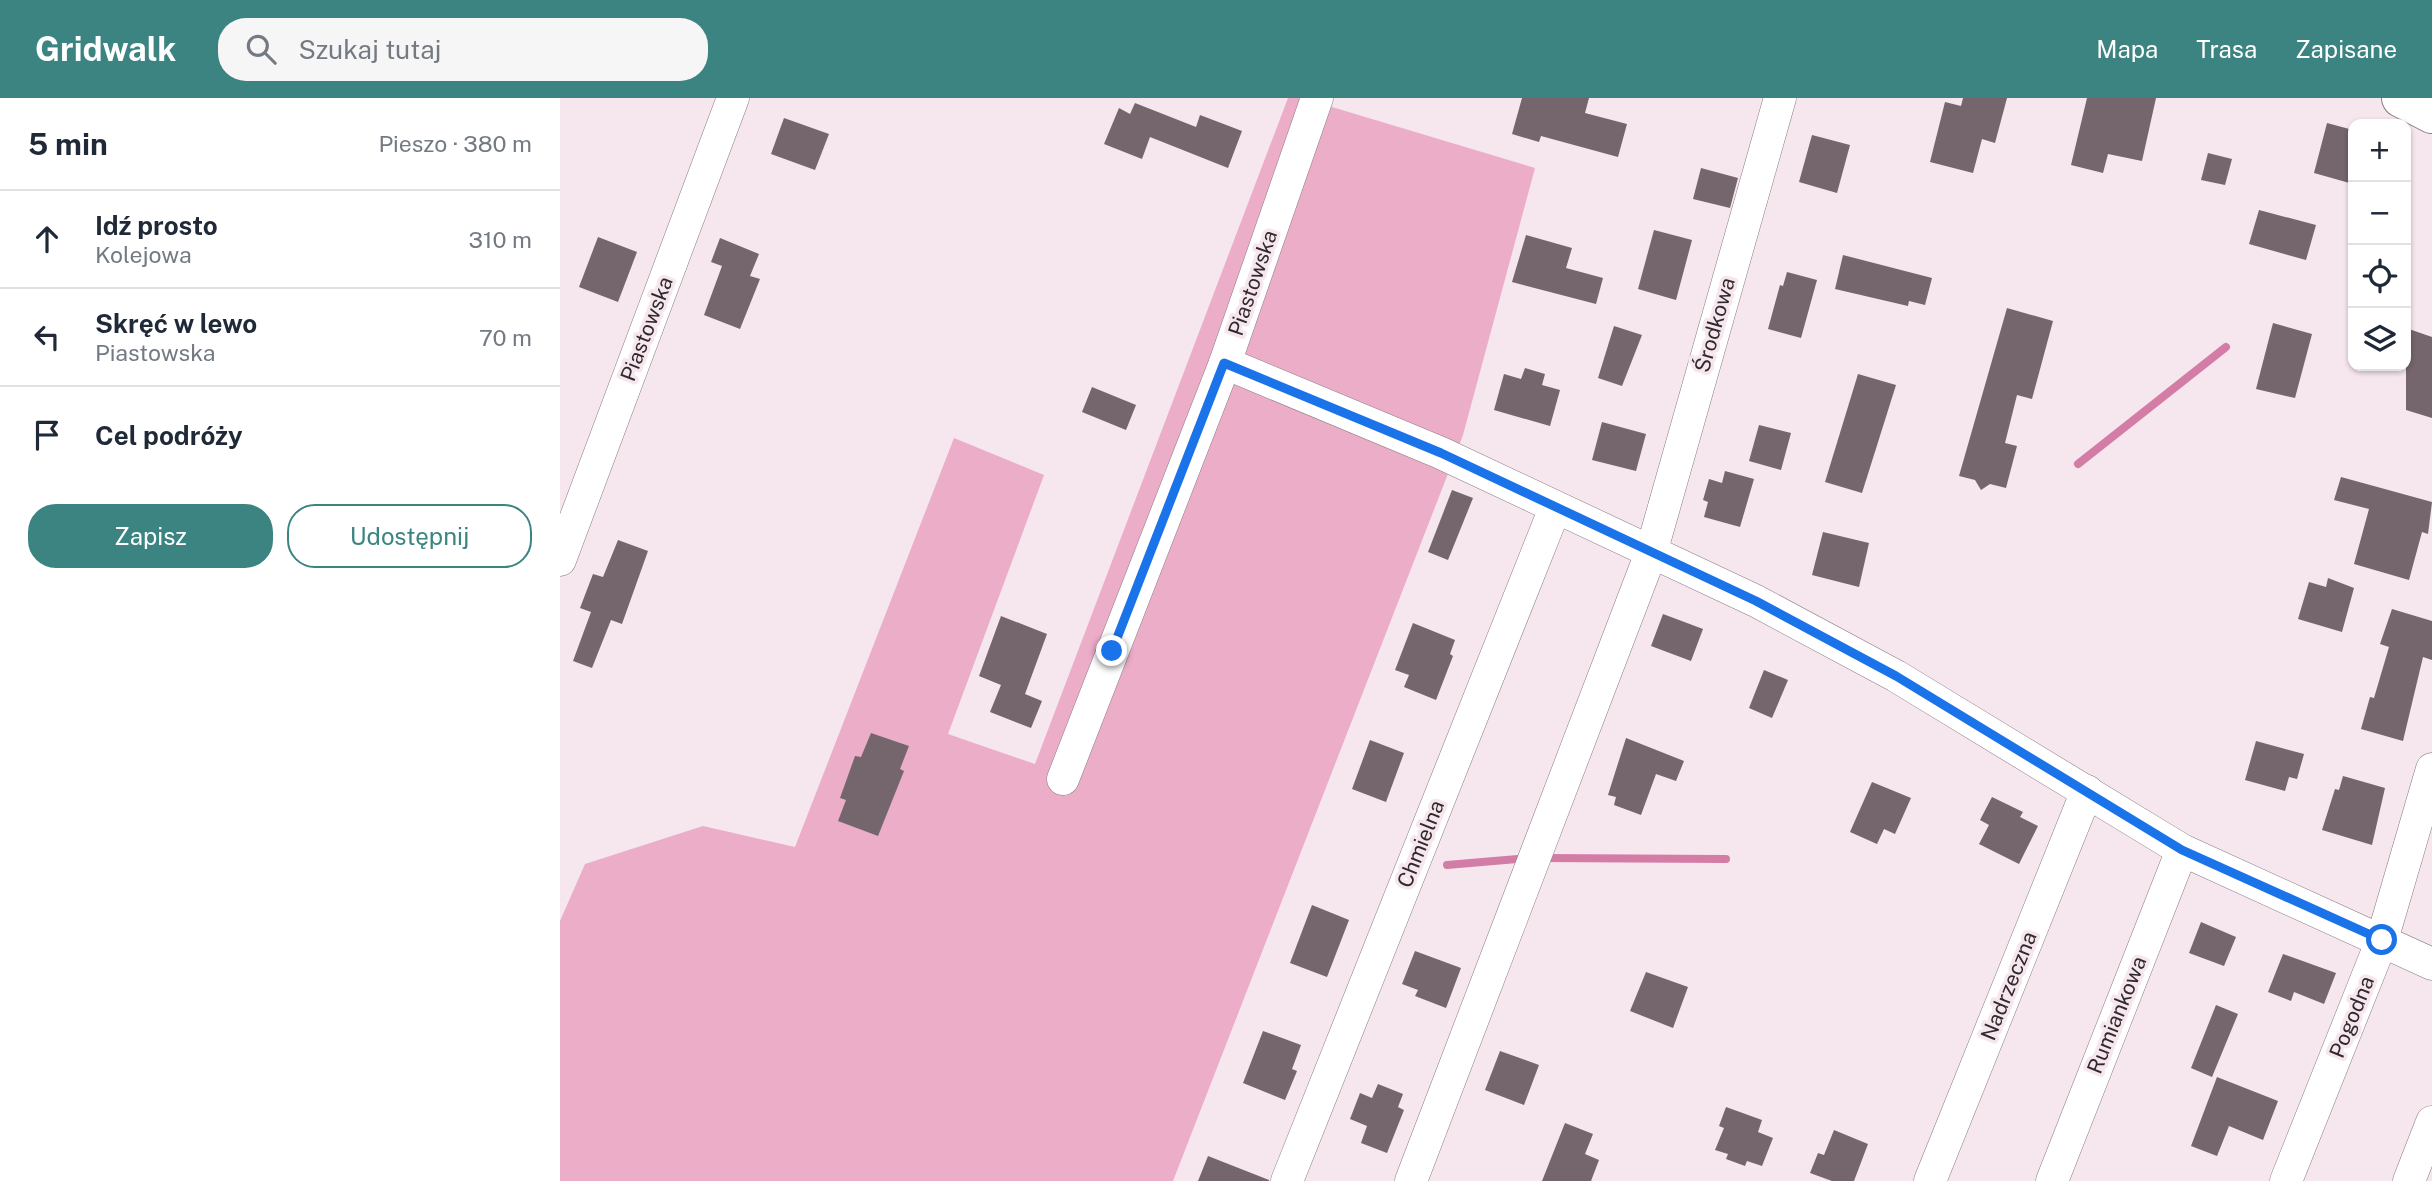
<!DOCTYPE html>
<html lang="pl">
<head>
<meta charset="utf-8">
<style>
  :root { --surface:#fff; --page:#f6f6f7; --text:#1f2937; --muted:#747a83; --line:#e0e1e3; --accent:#3c8481 }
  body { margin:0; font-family:"Public Sans",sans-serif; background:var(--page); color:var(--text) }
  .controls { position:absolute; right:21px; top:21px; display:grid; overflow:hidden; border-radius:14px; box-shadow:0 2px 5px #0004 }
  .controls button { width:63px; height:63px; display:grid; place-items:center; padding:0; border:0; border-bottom:2px solid var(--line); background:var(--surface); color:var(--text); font:35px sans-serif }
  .stop { position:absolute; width:21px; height:21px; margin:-16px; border:5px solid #1a73e8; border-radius:50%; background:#fff }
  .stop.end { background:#1a73e8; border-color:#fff; box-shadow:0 2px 7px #0008 }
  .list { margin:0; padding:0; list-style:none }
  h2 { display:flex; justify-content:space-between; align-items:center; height:91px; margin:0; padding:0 28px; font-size:30px }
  h2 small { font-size:23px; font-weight:400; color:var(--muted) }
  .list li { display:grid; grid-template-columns:46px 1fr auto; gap:21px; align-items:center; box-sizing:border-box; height:98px; padding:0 28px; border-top:2px solid var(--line) }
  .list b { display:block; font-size:26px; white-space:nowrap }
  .list p { margin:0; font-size:23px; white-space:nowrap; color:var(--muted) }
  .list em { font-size:23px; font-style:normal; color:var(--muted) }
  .actions { display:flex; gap:14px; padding:21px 28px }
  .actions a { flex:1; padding:16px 0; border:2px solid var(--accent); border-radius:28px; text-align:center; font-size:24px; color:var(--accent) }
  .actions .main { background:var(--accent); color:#fff }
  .icon { flex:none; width:38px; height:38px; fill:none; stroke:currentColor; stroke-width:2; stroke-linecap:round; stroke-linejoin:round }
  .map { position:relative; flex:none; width:1872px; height:1083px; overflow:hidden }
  header { display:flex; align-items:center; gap:42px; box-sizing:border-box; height:98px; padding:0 35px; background:var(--accent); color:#fff }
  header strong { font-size:33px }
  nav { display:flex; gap:38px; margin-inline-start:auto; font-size:24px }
  .search { width:490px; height:63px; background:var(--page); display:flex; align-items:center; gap:18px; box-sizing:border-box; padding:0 24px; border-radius:28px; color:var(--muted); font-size:26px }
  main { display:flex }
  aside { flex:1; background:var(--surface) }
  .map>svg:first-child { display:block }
</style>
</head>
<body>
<header>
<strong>Gridwalk</strong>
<div class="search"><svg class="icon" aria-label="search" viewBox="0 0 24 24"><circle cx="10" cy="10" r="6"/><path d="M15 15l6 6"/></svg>Szukaj tutaj</div>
<nav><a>Mapa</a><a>Trasa</a><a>Zapisane</a></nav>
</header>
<main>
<aside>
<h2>5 min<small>Pieszo · 380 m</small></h2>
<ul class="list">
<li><svg class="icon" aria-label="ahead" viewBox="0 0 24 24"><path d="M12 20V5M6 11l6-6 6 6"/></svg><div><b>Idź prosto</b><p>Kolejowa</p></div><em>310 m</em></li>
<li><svg class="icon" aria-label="left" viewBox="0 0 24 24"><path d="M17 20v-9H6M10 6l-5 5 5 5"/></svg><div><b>Skręć w lewo</b><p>Piastowska</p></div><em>70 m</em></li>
<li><svg class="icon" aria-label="arrive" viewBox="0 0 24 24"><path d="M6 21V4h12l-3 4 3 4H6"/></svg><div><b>Cel podróży</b></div></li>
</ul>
<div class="actions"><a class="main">Zapisz</a><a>Udostępnij</a></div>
</aside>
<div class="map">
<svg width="1872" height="1083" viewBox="0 0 1872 1083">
  <rect width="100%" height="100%" fill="#f6e6ed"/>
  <polygon fill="#ecadc9" points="728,0 742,0 975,70 903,337 613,1083 0,1083 0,823 25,766 143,728 235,749 394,340 484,377 388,636 475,666"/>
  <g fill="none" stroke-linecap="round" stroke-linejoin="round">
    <g stroke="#d37da6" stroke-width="8">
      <polyline points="1518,366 1666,249"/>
      <polyline points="980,760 1166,761"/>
      <polyline points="887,767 968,760"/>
    </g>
  </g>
  <g fill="#74666c">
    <polygon points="962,0 1029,0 1025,15 1067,26 1058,59 981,38 979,44 952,36"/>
    <polygon points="1403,0 1447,0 1435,45 1422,41 1413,75 1370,64 1385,4 1401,8"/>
    <polygon points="1527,0 1596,0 1582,63 1548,56 1543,75 1511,67"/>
    <polygon points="575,5 636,29 640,17 682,33 668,70 590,39 582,61 544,46 559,10 570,16"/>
    <polygon points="224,20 269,36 255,72 211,56"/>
    <polygon points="1767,25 1793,32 1793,86 1754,75"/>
    <polygon points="1252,37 1290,47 1277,95 1239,84"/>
    <polygon points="1648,55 1672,61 1665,87 1641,82"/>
    <polygon points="1141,70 1178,80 1170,110 1133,101"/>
    <polygon points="1699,112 1756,127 1746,162 1689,146"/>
    <polygon points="1094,132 1132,142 1116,202 1078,191"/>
    <polygon points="966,137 1012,150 1006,170 1043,180 1036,206 952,184"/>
    <polygon points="38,139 77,154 58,204 19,189"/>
    <polygon points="160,140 199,156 190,178 200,181 180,231 144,217 162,168 151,164"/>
    <polygon points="1283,157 1372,180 1365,207 1349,203 1348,208 1275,191"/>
    <polygon points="1227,174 1257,182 1241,240 1208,231 1220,187 1223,188"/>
    <polygon points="1447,210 1493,223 1472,301 1457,297 1445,345 1457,348 1446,390 1430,386 1421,392 1415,382 1399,378"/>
    <polygon points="1713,225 1752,236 1735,300 1696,291"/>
    <polygon points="1054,228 1082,237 1062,288 1038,280"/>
    <polygon points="1846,230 1872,239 1872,320 1846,312"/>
    <polygon points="965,270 985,276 982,287 1000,292 990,328 934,312 944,276 961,281"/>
    <polygon points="1298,276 1336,287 1302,395 1265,384"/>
    <polygon points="532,289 576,307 566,332 522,314"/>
    <polygon points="1042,324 1086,336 1076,373 1032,362"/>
    <polygon points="1199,327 1231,335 1221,372 1189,363"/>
    <polygon points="1165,373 1194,381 1180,429 1144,419 1148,404 1143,402 1149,381 1162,385"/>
    <polygon points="1781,379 1872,404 1868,436 1862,434 1849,482 1794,466 1809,411 1774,402"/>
    <polygon points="892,392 913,400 888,462 868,454"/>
    <polygon points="1263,434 1309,445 1299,489 1252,477"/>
    <polygon points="58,442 88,453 62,526 51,522 32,570 13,563 31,514 20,510 33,476 43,479"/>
    <polygon points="1768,480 1794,490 1782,534 1738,521 1749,484 1766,489"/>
    <polygon points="1832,511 1872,523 1872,562 1863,559 1843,643 1801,631 1810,599 1814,600 1829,549 1820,546"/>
    <polygon points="1103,516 1143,531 1131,563 1091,548"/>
    <polygon points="441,518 487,536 465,596 482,603 471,630 430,614 441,587 419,578"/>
    <polygon points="853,525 895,542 890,556 893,558 876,602 844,589 849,577 835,572"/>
    <polygon points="1204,572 1228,582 1212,620 1189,610"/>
    <polygon points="311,635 349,648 340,671 344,673 318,738 278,723 286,702 280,700 295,658 301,659"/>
    <polygon points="1066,640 1124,663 1116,683 1096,676 1081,717 1054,707 1056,699 1048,697"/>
    <polygon points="810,642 844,655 826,704 792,691"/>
    <polygon points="1696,643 1744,656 1737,681 1729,679 1725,693 1685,682"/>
    <polygon points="1783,678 1825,690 1812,747 1762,732 1775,691 1779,692"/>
    <polygon points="1312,684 1351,700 1335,736 1324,731 1317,746 1290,734"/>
    <polygon points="1432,699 1463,714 1460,719 1478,728 1459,766 1419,746 1429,727 1420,722"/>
    <polygon points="752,807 789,822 767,879 730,865"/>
    <polygon points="1641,824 1676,839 1664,868 1629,855"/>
    <polygon points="855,853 901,870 886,910 855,898 858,892 842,886"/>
    <polygon points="1723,856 1776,875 1764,906 1734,894 1731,903 1708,894"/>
    <polygon points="1086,874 1128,889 1113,930 1070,913"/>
    <polygon points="1656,907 1678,916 1652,979 1631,970"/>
    <polygon points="703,933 741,947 732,971 737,973 725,1002 683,985"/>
    <polygon points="940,953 979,967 964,1007 925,992"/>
    <polygon points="1657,979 1718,1003 1703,1042 1669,1028 1657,1058 1631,1048"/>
    <polygon points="818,986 843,996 838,1009 844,1012 827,1055 801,1045 807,1028 790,1021 800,995 812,1000"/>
    <polygon points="1166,1009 1202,1022 1198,1034 1213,1040 1202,1068 1187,1063 1185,1068 1166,1061 1168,1056 1155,1052 1164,1030 1159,1028"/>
    <polygon points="1005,1025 1033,1036 1025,1056 1039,1062 1031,1083 982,1083"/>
    <polygon points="1274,1032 1308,1046 1294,1083 1272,1083 1250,1075 1258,1055 1264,1057"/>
    <polygon points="648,1058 709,1082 709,1083 638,1083"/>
  </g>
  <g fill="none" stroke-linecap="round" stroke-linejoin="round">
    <defs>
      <g id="street">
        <polyline points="665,265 881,355 1196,503 1336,578 1622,752 1872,866"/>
        <polyline points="0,462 173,0"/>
        <polyline points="503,681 665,265 757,0"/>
        <polyline points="727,1083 995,410"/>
        <polyline points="851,1083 1091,455 1220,0"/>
        <polyline points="1370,1083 1527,693"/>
        <polyline points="1492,1083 1622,752"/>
        <polyline points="1726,1083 1822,842 1872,671"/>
        <polyline points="1849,1083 1872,1024"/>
      </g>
      <polyline id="secondary" points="1841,0 1872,16"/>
    </defs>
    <use href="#street" stroke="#8a7c82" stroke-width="33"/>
    <use href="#secondary" stroke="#8a7c82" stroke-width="40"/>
    <use href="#street" stroke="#fff" stroke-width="32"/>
    <use href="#secondary" stroke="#fff" stroke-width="38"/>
  </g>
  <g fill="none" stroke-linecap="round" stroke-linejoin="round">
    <polyline stroke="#1a73e8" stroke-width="9" points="552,553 664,265 881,355 1196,503 1336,578 1622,752 1822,842"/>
  </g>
  <g text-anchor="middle" stroke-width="7" stroke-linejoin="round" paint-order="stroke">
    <g font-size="21" fill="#302a2c" stroke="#f6e6ed">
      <text transform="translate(693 185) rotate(-71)" y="7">Piastowska</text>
      <text transform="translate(1155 227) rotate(-74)" y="7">Środkowa</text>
      <text transform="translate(87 231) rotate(-69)" y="7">Piastowska</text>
      <text transform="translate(861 746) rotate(-68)" y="7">Chmielna</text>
      <text transform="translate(1449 888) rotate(-68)" y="7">Nadrzeczna</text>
      <text transform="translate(1557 917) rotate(-68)" y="7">Rumiankowa</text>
      <text transform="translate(1792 919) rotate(-68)" y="7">Pogodna</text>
    </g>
  </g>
</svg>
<div class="controls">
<button>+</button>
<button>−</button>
<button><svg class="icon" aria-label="locate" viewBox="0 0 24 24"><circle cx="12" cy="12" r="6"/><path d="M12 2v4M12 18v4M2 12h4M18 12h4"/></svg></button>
<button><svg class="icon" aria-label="layers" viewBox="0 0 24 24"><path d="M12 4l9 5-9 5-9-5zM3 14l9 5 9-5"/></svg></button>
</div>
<div class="stop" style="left:1822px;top:842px"></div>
<div class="stop end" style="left:552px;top:553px"></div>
</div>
</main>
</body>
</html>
